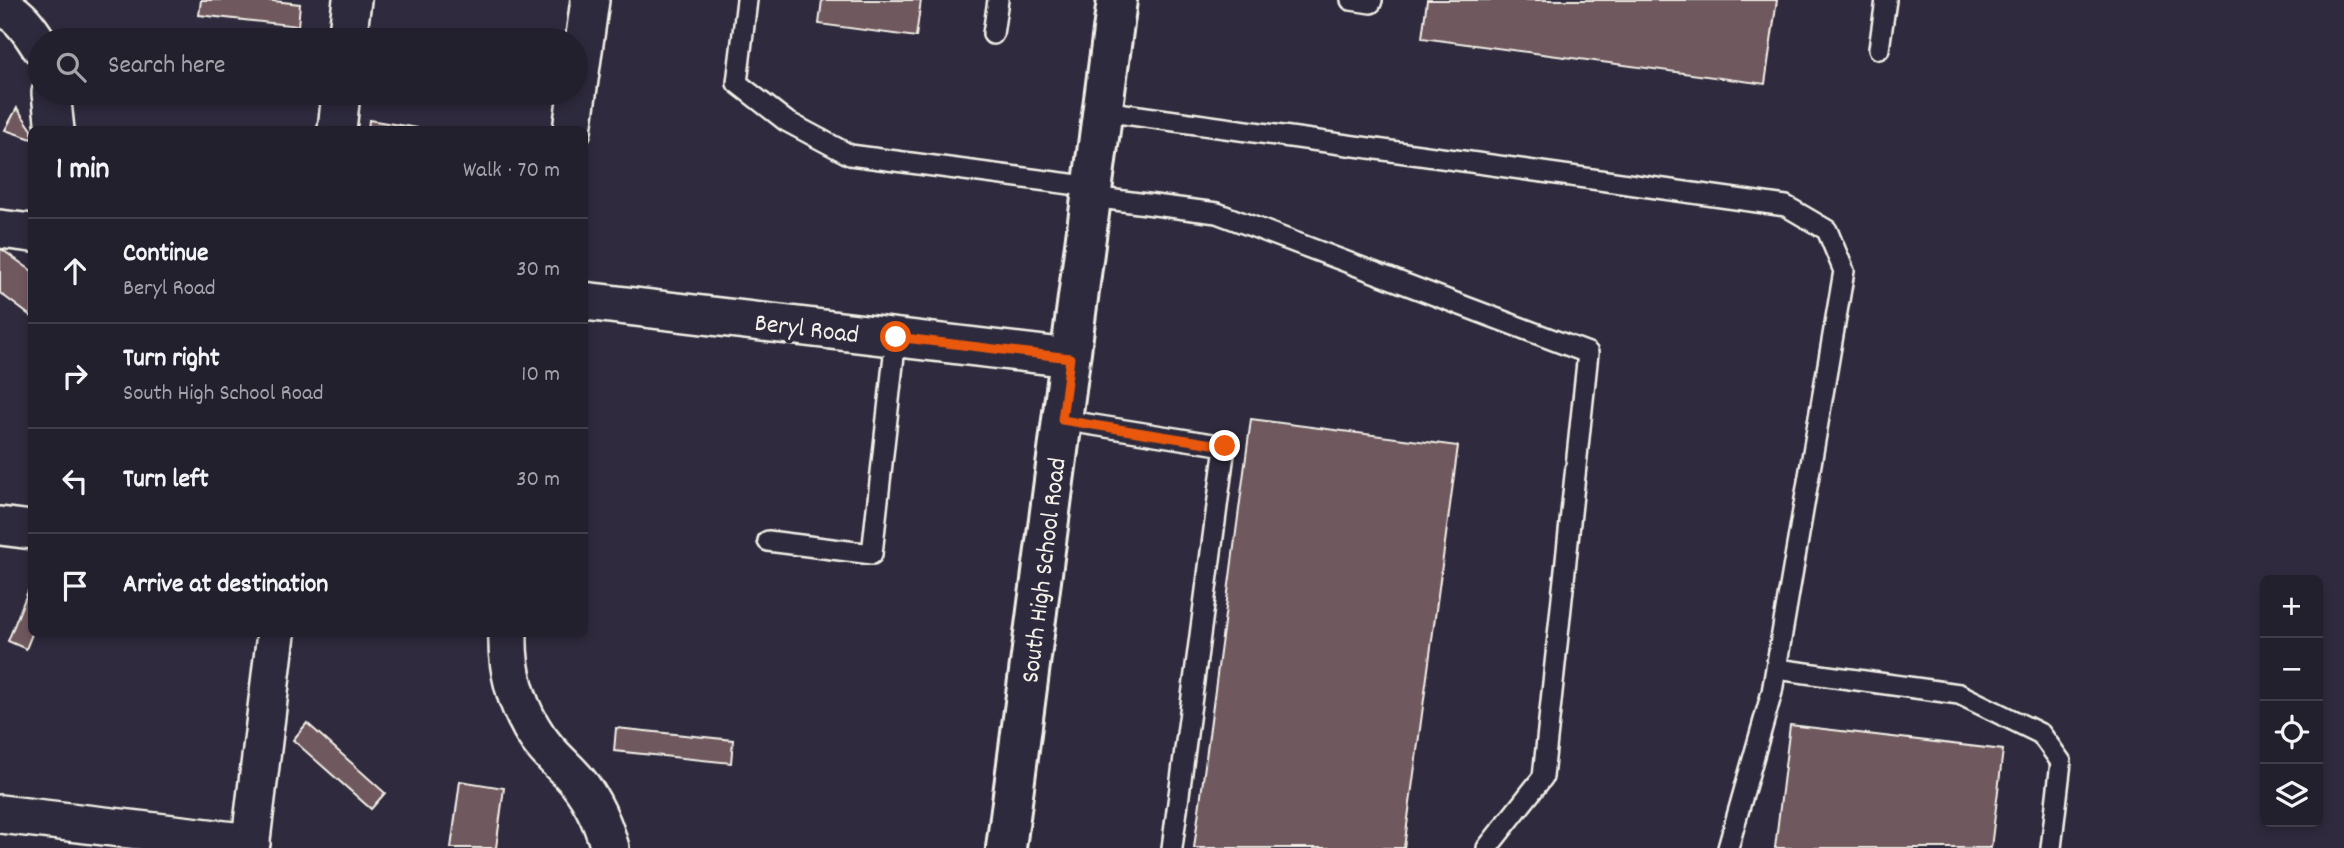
<!DOCTYPE html>
<html lang="en">
<head>
<meta charset="utf-8">
<style>
  :root { --surface:#23202e; --page:#2b2836; --text:#f1f3f6; --muted:#a3a3aa; --line:#403e4a }
  body { margin:0; font-family:Dekko,sans-serif; background:var(--page); color:var(--text) }
  .controls { position:absolute; right:21px; bottom:21px; display:grid; overflow:hidden; border-radius:10px; box-shadow:0 4px 10px #0003 }
  .controls button { width:63px; height:63px; display:grid; place-items:center; padding:0; border:0; border-bottom:2px solid var(--line); background:var(--surface); color:var(--text); font:35px sans-serif }
  .stop { position:absolute; width:21px; height:21px; margin:-16px; border:5px solid #ea580c; border-radius:50%; background:#fff }
  .stop.end { background:#ea580c; border-color:#fff; box-shadow:0 2px 7px #0008 }
  .list { margin:0; padding:0; list-style:none }
  h2 { display:flex; justify-content:space-between; align-items:center; height:91px; margin:0; padding:0 28px; font-size:30px }
  h2 small { font-size:23px; font-weight:400; color:var(--muted) }
  .list li { display:grid; grid-template-columns:46px 1fr auto; gap:21px; align-items:center; box-sizing:border-box; height:105px; padding:0 28px; border-top:2px solid var(--line) }
  .list b { display:block; font-size:26px; white-space:nowrap }
  .list p { margin:0; font-size:23px; white-space:nowrap; color:var(--muted) }
  .list em { font-size:23px; font-style:normal; color:var(--muted) }
  .icon { flex:none; width:38px; height:38px; fill:none; stroke:currentColor; stroke-width:2; stroke-linecap:round; stroke-linejoin:round }
  .map { position:relative; flex:none; width:2344px; height:848px; overflow:hidden }
  .search { position:absolute; background:var(--surface); box-shadow:0 4px 10px #0003; left:28px; top:28px; width:560px; height:77px; display:flex; align-items:center; gap:18px; box-sizing:border-box; padding:0 24px; border-radius:38px; color:var(--muted); font-size:26px }
  .panel { position:absolute; background:var(--surface); box-shadow:0 4px 10px #0003; left:28px; top:126px; width:560px; height:511px; border-radius:10px }
  .map>svg:first-child { display:block }
</style>
</head>
<body>
<div class="map">
<svg width="2344" height="848" viewBox="0 0 2344 848">
  <rect width="100%" height="100%" fill="#2f2a3d"/>
  <filter id="ink" filterUnits="userSpaceOnUse"><feTurbulence type="fractalNoise" baseFrequency=".0143" numOctaves="2"/><feDisplacementMap in="SourceGraphic" scale="14" xChannelSelector="R" yChannelSelector="G"/><feConvolveMatrix kernelMatrix="1 2 1 2 8 2 1 2 1" color-interpolation-filters="sRGB"/></filter>
  <g filter="url(#ink)">
    <g fill="#6f595e" stroke="#f4f1e8" stroke-width="2">
      <polygon points="201,0 264,0 300,4 298,26 199,15"/>
      <polygon points="822,0 921,0 916,37 819,24"/>
      <polygon points="1427,0 1777,0 1765,84 1422,38"/>
      <polygon points="17,108 32,130 32,139 5,130"/>
      <polygon points="369,120 430,130 368,130"/>
      <polygon points="0,248 32,271 32,317 0,293"/>
      <polygon points="1251,419 1458,446 1404,848 1194,848"/>
      <polygon points="32,581 32,634 26,649 8,641"/>
      <polygon points="307,723 385,793 371,809 293,740"/>
      <polygon points="1790,725 2003,750 1991,848 1775,848"/>
      <polygon points="616,728 733,740 731,763 614,751"/>
      <polygon points="460,781 504,788 496,848 451,848"/>
    </g>
    <g fill="none" stroke-linecap="round" stroke-linejoin="round">
      <defs>
        <g id="lane">
          <polyline points="747,0 737,83 786,121 850,155 1093,187"/>
          <polyline points="1351,0 1371,3 1372,0"/>
          <polyline points="993,34 998,0"/>
          <polyline points="1879,49 1886,0"/>
          <polyline points="1103,111 1786,206 1827,230 1844,271 1772,692 1728,848"/>
          <polyline points="1092,197 1217,213 1588,353 1543,777 1487,848"/>
          <polyline points="1062,420 1225,446 1172,848"/>
          <polyline points="768,541 872,554 896,337"/>
          <polyline points="1777,669 1959,694 2041,734 2061,762 2051,848"/>
        </g>
        <g id="street">
          <path d="M0,6C19,13 30,30 40,46"/>
          <polyline points="347,40 352,0"/>
          <polyline points="51,93 55,130"/>
          <polyline points="337,130 341,93"/>
          <polyline points="572,130 590,0"/>
          <polyline points="0,229 32,233"/>
          <polyline points="584,301 1070,358"/>
          <polyline points="0,526 32,530"/>
          <path d="M508,634C507,666 515,699 531,727C541,745 555,758 569,772C590,793 602,820 610,848"/>
          <polyline points="0,814 251,843"/>
          <polyline points="250,848 276,634"/>
        </g>
        <polyline id="secondary" points="1006,848 1117,0"/>
      </defs>
      <use href="#lane" stroke="#f4f1e8" stroke-width="24"/>
      <use href="#street" stroke="#f4f1e8" stroke-width="42"/>
      <use href="#secondary" stroke="#f4f1e8" stroke-width="44"/>
      <use href="#lane" stroke="#2f2a3d" stroke-width="19"/>
      <use href="#street" stroke="#2f2a3d" stroke-width="37"/>
      <use href="#secondary" stroke="#2f2a3d" stroke-width="38"/>
    </g>
  </g>
  <g fill="none" stroke-linecap="round" stroke-linejoin="round" filter="url(#ink)">
    <polyline stroke="#ea580c" stroke-width="9" points="896,337 1070,358 1062,420 1225,446"/>
  </g>
  <g text-anchor="middle" stroke-width="7" stroke-linejoin="round" paint-order="stroke">
    <g font-size="26" fill="#f4f1e8" stroke="#2f2a3d">
      <text transform="translate(807 327) rotate(7)" y="9">Beryl Road</text>
      <text transform="translate(1042 570) rotate(-83)" y="9">South High School Road</text>
    </g>
  </g>
</svg>
<div class="controls">
<button>+</button>
<button>−</button>
<button><svg class="icon" aria-label="locate" viewBox="0 0 24 24"><circle cx="12" cy="12" r="6"/><path d="M12 2v4M12 18v4M2 12h4M18 12h4"/></svg></button>
<button><svg class="icon" aria-label="layers" viewBox="0 0 24 24"><path d="M12 4l9 5-9 5-9-5zM3 14l9 5 9-5"/></svg></button>
</div>
<div class="stop" style="left:896px;top:337px"></div>
<div class="stop end" style="left:1225px;top:446px"></div>
<div class="search"><svg class="icon" aria-label="search" viewBox="0 0 24 24"><circle cx="10" cy="10" r="6"/><path d="M15 15l6 6"/></svg>Search here</div>
<section class="panel">
<h2>1 min<small>Walk · 70 m</small></h2>
<ul class="list">
<li><svg class="icon" aria-label="ahead" viewBox="0 0 24 24"><path d="M12 20V5M6 11l6-6 6 6"/></svg><div><b>Continue</b><p>Beryl Road</p></div><em>30 m</em></li>
<li><svg class="icon" aria-label="right" viewBox="0 0 24 24"><path d="M7 20v-9h11M14 6l5 5-5 5"/></svg><div><b>Turn right</b><p>South High School Road</p></div><em>10 m</em></li>
<li><svg class="icon" aria-label="left" viewBox="0 0 24 24"><path d="M17 20v-9H6M10 6l-5 5 5 5"/></svg><div><b>Turn left</b></div><em>30 m</em></li>
<li><svg class="icon" aria-label="arrive" viewBox="0 0 24 24"><path d="M6 21V4h12l-3 4 3 4H6"/></svg><div><b>Arrive at destination</b></div></li>
</ul>
</section>
</div>
</body>
</html>
